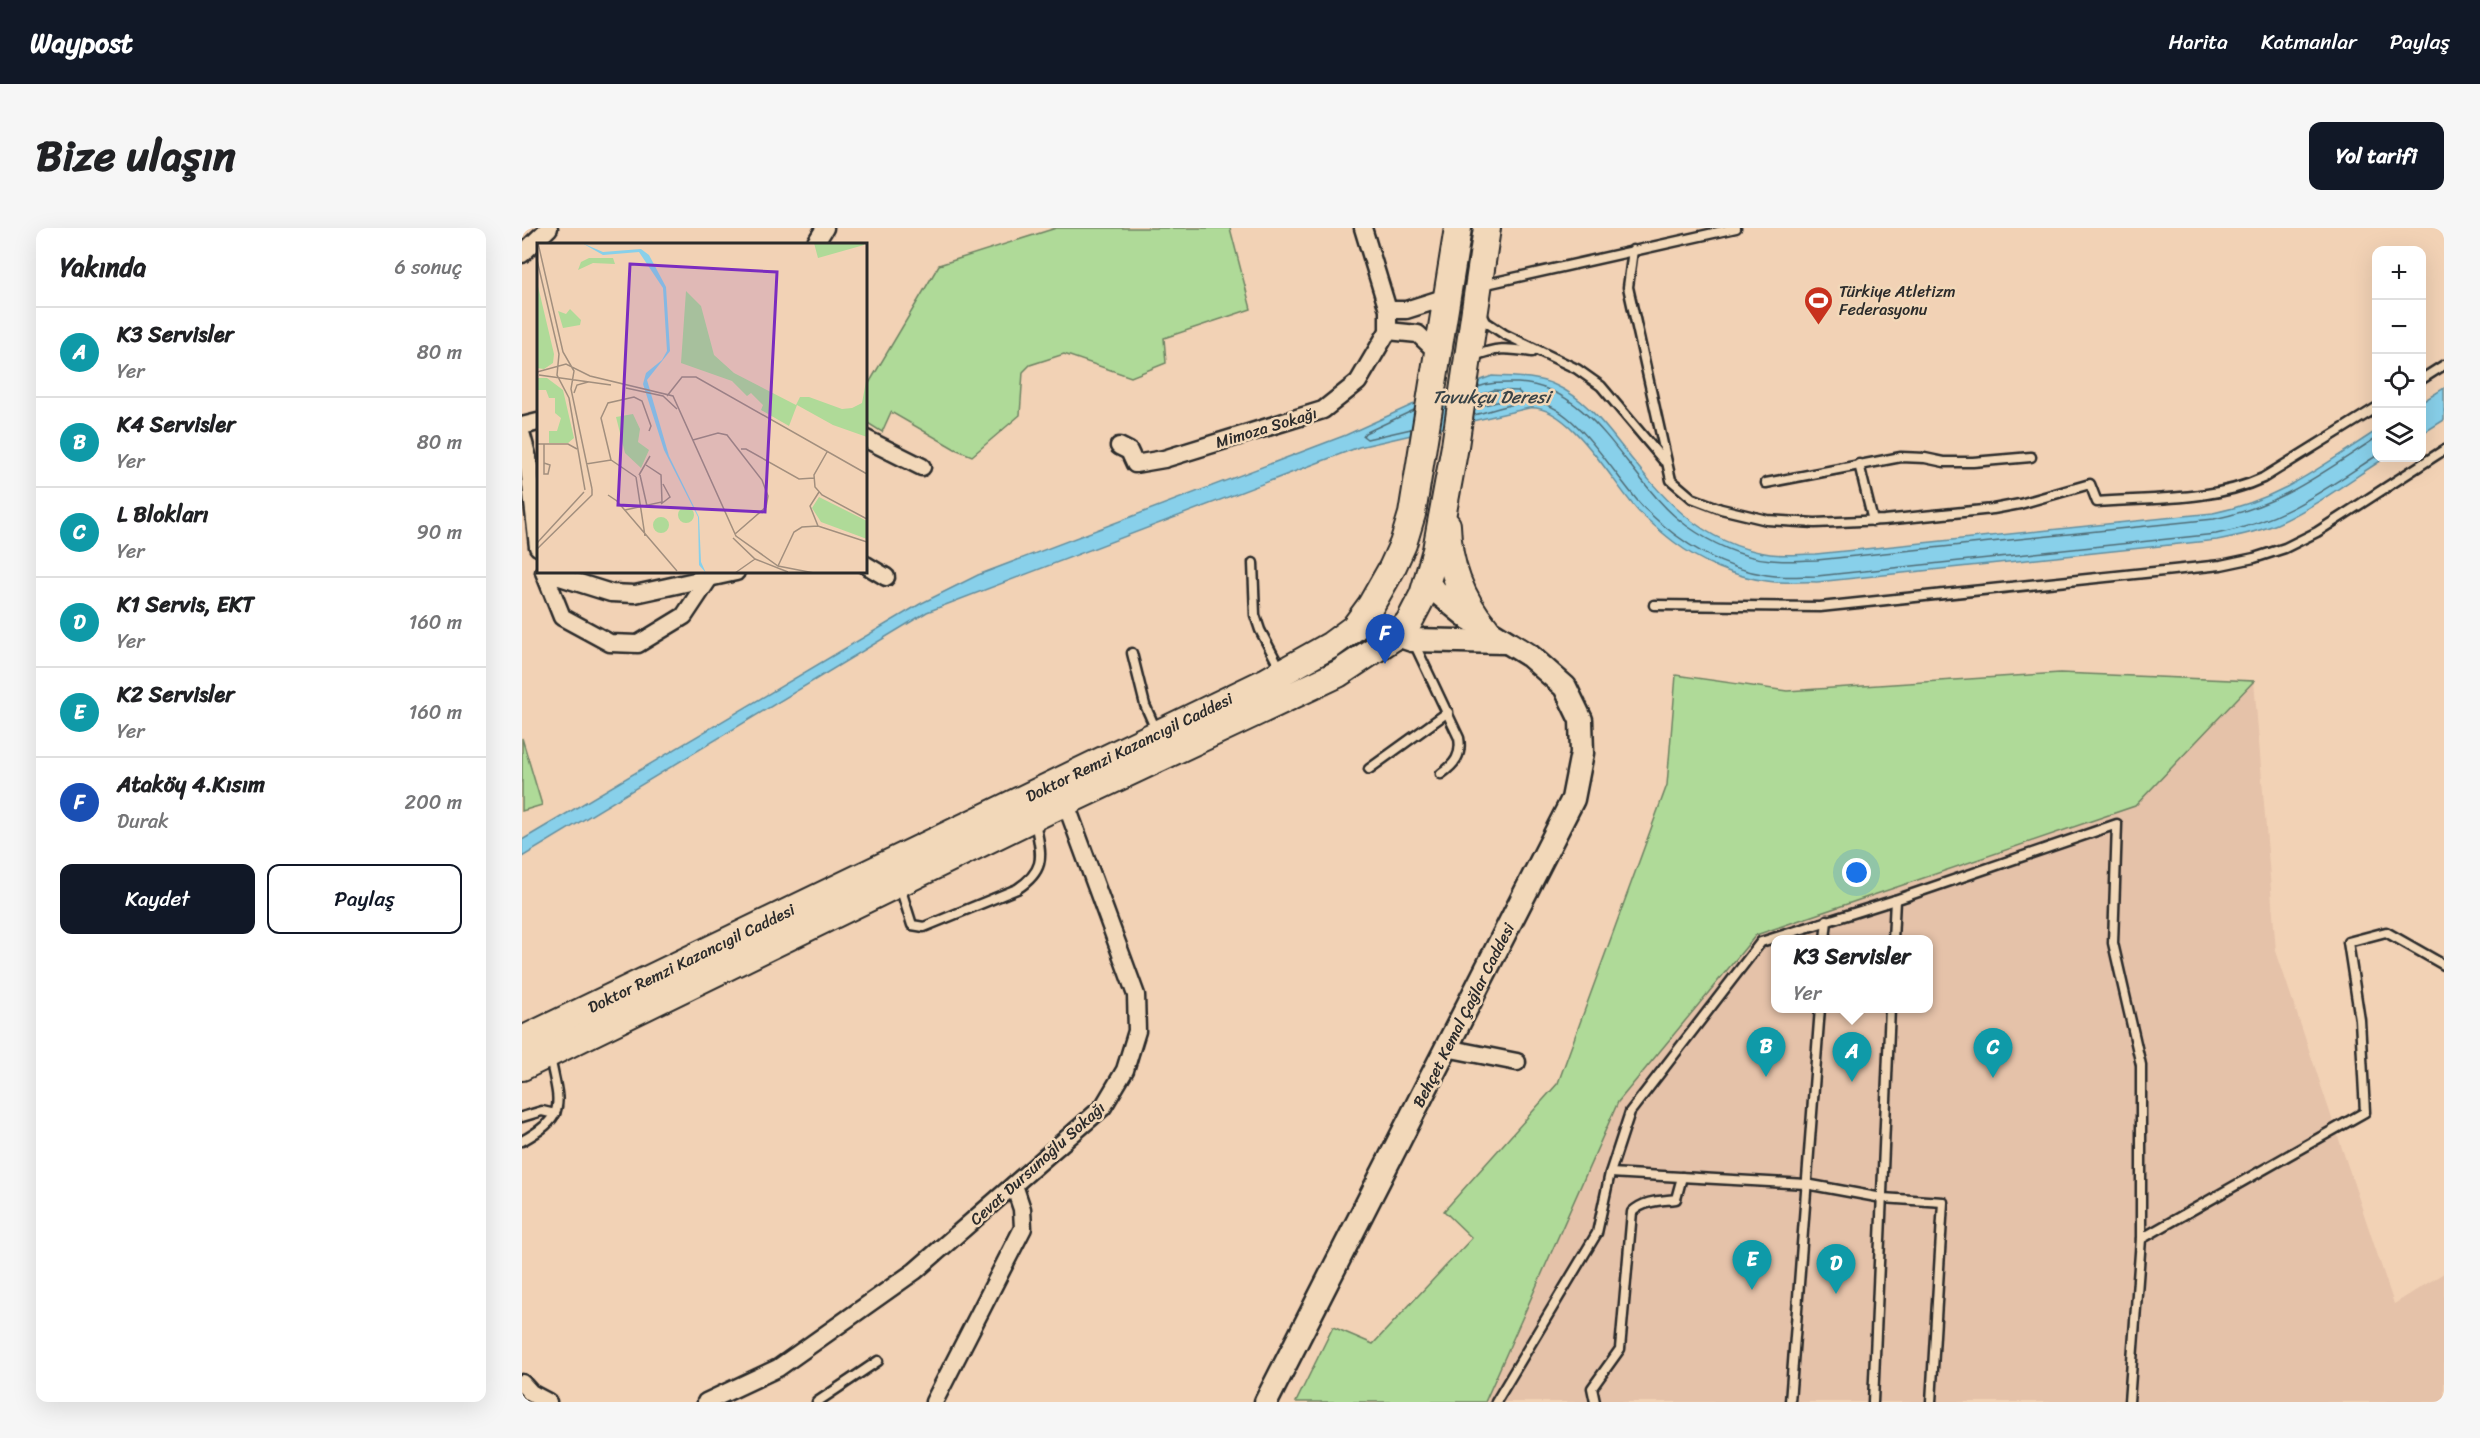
<!DOCTYPE html>
<html lang="tr">
<head>
<meta charset="utf-8">
<style>
  :root { --surface:#fff; --page:#f6f6f6; --text:#202124; --muted:#757577; --line:#e0e0e0; --accent:#111827 }
  body { margin:0; font-family:Sriracha,sans-serif; background:var(--page); color:var(--text) }
  .controls { position:absolute; right:18px; top:18px; display:grid; overflow:hidden; border-radius:12px; box-shadow:0 6px 24px #0002 }
  .controls button { width:54px; height:54px; display:grid; place-items:center; padding:0; border:0; border-bottom:2px solid var(--line); background:var(--surface); color:var(--text); font:30px sans-serif }
  .you { position:absolute; left:1335px; top:645px; width:21px; height:21px; margin:-15px; border:4px solid #fff; border-radius:50%; background:#1a73e8; box-shadow:0 0 0 9px #1a73e833 }
  .badge { display:grid; place-items:center; width:39px; height:39px; border-radius:50%; background:var(--accent); color:#fff; font-size:20px; font-weight:700 }
  .pin { position:absolute; translate:-50% -50px; filter:drop-shadow(0 2px 3px #0008) }
  .pin::after { content:''; position:absolute; top:32px; width:21px; height:18px; background:inherit; clip-path:polygon(0 0,100% 0,50% 100%) }
  .popup { position:absolute; left:1249px; top:707px; width:162px; height:78px; box-sizing:border-box; display:grid; place-content:center; border-radius:12px; background:var(--surface); filter:drop-shadow(0 2px 4px #0005); font-size:20px; white-space:nowrap; color:var(--muted) }
  .popup b { font-size:22px; color:var(--text) }
  .popup::after { content:''; position:absolute; left:50%; top:100%; margin-left:-12px; border:12px solid transparent; border-top-color:var(--surface) }
  .list { margin:0; padding:0; list-style:none }
  h2 { display:flex; justify-content:space-between; align-items:center; height:78px; margin:0; padding:0 24px; font-size:26px }
  h2 small { font-size:20px; font-weight:400; color:var(--muted) }
  .list li { display:grid; grid-template-columns:39px 1fr auto; gap:18px; align-items:center; box-sizing:border-box; height:90px; padding:0 24px; border-top:2px solid var(--line) }
  .list b { display:block; font-size:22px; white-space:nowrap }
  .list p { margin:0; font-size:20px; white-space:nowrap; color:var(--muted) }
  .list em { font-size:20px; font-style:normal; color:var(--muted) }
  .actions { display:flex; gap:12px; padding:18px 24px }
  .actions a { flex:1; padding:14px 0; border:2px solid var(--accent); border-radius:12px; text-align:center; font-size:21px; color:var(--accent) }
  .actions .main { background:var(--accent); color:#fff }
  .icon { flex:none; width:33px; height:33px; fill:none; stroke:currentColor; stroke-width:2; stroke-linecap:round; stroke-linejoin:round }
  .map { position:relative; flex:none; width:1922px; height:1174px; overflow:hidden; border-radius:12px }
  header { display:flex; align-items:center; gap:36px; box-sizing:border-box; height:84px; padding:0 30px; background:var(--accent); color:#fff }
  header strong { font-size:28px }
  nav { display:flex; gap:33px; margin-inline-start:auto; font-size:21px }
  .intro { display:flex; align-items:center; justify-content:space-between; box-sizing:border-box; height:144px; padding:0 36px }
  h1 { margin:0; font-size:42px }
  .button { padding:15px 27px; border-radius:12px; background:var(--accent); color:#fff; font-size:21px; font-weight:700 }
  main { display:flex; gap:36px; padding:0 36px }
  aside { flex:1; background:var(--surface); border-radius:12px; box-shadow:0 6px 24px #0002 }
  .map>svg:first-child { display:block }
</style>
</head>
<body>
<header>
<strong>Waypost</strong>
<nav><a>Harita</a><a>Katmanlar</a><a>Paylaş</a></nav>
</header>
<div class="intro"><h1>Bize ulaşın</h1><a class="button">Yol tarifi</a></div>
<main>
<aside>
<h2>Yakında<small>6 sonuç</small></h2>
<ul class="list">
<li><span class="badge" style="background:#0f9aa8">A</span><div><b>K3 Servisler</b><p>Yer</p></div><em>80 m</em></li>
<li><span class="badge" style="background:#0f9aa8">B</span><div><b>K4 Servisler</b><p>Yer</p></div><em>80 m</em></li>
<li><span class="badge" style="background:#0f9aa8">C</span><div><b>L Blokları</b><p>Yer</p></div><em>90 m</em></li>
<li><span class="badge" style="background:#0f9aa8">D</span><div><b>K1 Servis, EKT</b><p>Yer</p></div><em>160 m</em></li>
<li><span class="badge" style="background:#0f9aa8">E</span><div><b>K2 Servisler</b><p>Yer</p></div><em>160 m</em></li>
<li><span class="badge" style="background:#1a4fb4">F</span><div><b>Ataköy 4.Kısım</b><p>Durak</p></div><em>200 m</em></li>
</ul>
<div class="actions"><a class="main">Kaydet</a><a>Paylaş</a></div>
</aside>
<div class="map">
<svg width="1922" height="1174" viewBox="0 0 1922 1174">
  <rect width="100%" height="100%" fill="#f2d2b5"/>
  <filter id="ink" filterUnits="userSpaceOnUse"><feTurbulence type="fractalNoise" baseFrequency=".0167" numOctaves="2"/><feDisplacementMap in="SourceGraphic" scale="12" xChannelSelector="R" yChannelSelector="G"/><feConvolveMatrix kernelMatrix="1 2 1 2 8 2 1 2 1" color-interpolation-filters="sRGB"/></filter>
  <g filter="url(#ink)">
    <path fill="#e5c2a9" fill-rule="evenodd" d="M1732,453L1754,723L1872,1076L1922,1045V1174H963L1096,874L1234,706L1613,578ZM1254,712H1406V780H1254Z"/>
    <g fill="#afda98" stroke="#6d8262" stroke-width="1.5">
      <polygon points="534,0 708,0 729,81 642,110 644,135 609,149 542,126 508,137 501,144 498,187 450,228 433,221 369,184 360,204 344,194 344,157 346,157 417,37"/>
      <polygon points="1538,445 1732,453 1613,578 1234,707 1096,874 963,1174 774,1174 811,1099 851,1116 950,1010 922,983 1036,855 1145,557 1154,447 1265,463"/>
      <polygon points="0,510 20,577 0,583"/>
    </g>
    <g fill="#88d0ea" stroke="#638e9e" stroke-width="1.5">
      <path d="M970,148C990,149 1014,148 1033,157C1060,169 1079,192 1097,215C1138,267 1177,316 1248,326C1263,328 1279,326 1294,326L1691,285C1757,272 1800,238 1854,203V230H1863C1828,252 1793,279 1755,296C1736,304 1716,308 1695,312L1295,354C1279,353 1261,356 1245,353C1213,349 1178,334 1152,314C1140,305 1128,294 1117,284C1092,257 1048,176 1007,180L837,219L405,384L0,629V612L398,376L456,347L824,207L890,177Z"/>
      <polygon points="1922,160 1922,192 1900,206 1900,174"/>
    </g>
    <g fill="none" stroke-linecap="round" stroke-linejoin="round">
      <g stroke="#506d77" stroke-width="1.5">
        <path d="M956,159C970,154 981,155 996,155C1076,159 1106,256 1165,298C1189,315 1220,330 1249,332C1264,334 1280,332 1295,332L1692,291C1757,278 1800,245 1854,210"/>
        <polyline points="953,179 997,169 999,166 996,163 972,162 955,168"/>
        <path d="M952,187C969,183 998,172 1014,174C1055,178 1095,253 1123,281C1156,313 1198,340 1245,347C1261,350 1279,348 1295,348L1694,306C1761,293 1799,264 1854,228"/>
        <polyline points="889,201 845,211 841,208 843,205 892,182"/>
      </g>
      <defs>
        <g id="lane">
          <path d="M1111,22L1106,59L1149,252L1170,270L1199,281L1245,292L1293,295L1362,292L1471,281L1498,276L1568,256L1575,274C1629,270 1692,273 1741,250L1854,180"/>
          <polyline points="960,57 1214,0"/>
          <polyline points="960,86 964,94 982,106 1055,141 1079,158 1142,233"/>
          <path d="M950,129C974,119 985,120 1010,124"/>
          <polyline points="1900,151 1922,137"/>
          <polyline points="1337,236 1351,293"/>
          <polyline points="1244,255 1379,229 1403,230 1422,234 1451,234 1509,229"/>
          <polyline points="731,335 733,387 738,402 759,442"/>
          <polyline points="1132,377 1298,379 1699,337 1732,330 1763,320 1795,304 1922,222"/>
          <path d="M892,415L937,510C940,527 933,536 919,546"/>
          <polyline points="610,425 623,477 635,504"/>
          <polyline points="847,541 926,484"/>
          <path d="M378,659L390,697L402,699L495,661C527,640 518,625 513,592"/>
          <polyline points="1303,712 1305,692"/>
          <polyline points="1371,712 1373,672"/>
          <polyline points="0,889 20,883 33,886"/>
          <path d="M0,913C47,887 37,876 28,829"/>
          <polyline points="1088,945 1284,956 1360,970 1421,974 1409,1174"/>
          <polyline points="1619,1011 1843,884 1838,792 1826,714 1864,704 1922,737"/>
          <polyline points="295,1174 356,1133"/>
          <polyline points="974,1174 1075,1005 1088,945 1108,884 1239,714 1373,672 1595,596 1591,715 1619,837 1619,1011 1607,1174"/>
          <path d="M1073,1174L1070,1160L1098,1121L1110,984C1123,972 1138,973 1154,971L1160,949"/>
          <polyline points="1268,1174 1298,780"/>
          <polyline points="1351,1174 1368,780"/>
        </g>
        <g id="street">
          <polyline points="293,16 303,0"/>
          <polyline points="0,26 27,0"/>
          <polyline points="866,82 884,82 925,69"/>
          <polyline points="866,103 896,106 916,125"/>
          <polyline points="0,198 16,194"/>
          <polyline points="0,208 6,230 16,319"/>
          <polyline points="344,211 400,239"/>
          <polyline points="597,218 607,223 613,236 642,231 801,182 836,154 866,103 866,82 841,0"/>
          <polyline points="344,337 364,349"/>
          <polyline points="22,344 40,389 88,415 116,416 162,388 188,349"/>
          <polyline points="30,344 38,349 89,365 113,366 214,344"/>
          <polyline points="924,820 995,834"/>
          <polyline points="0,1155 9,1165 26,1174"/>
          <polyline points="184,1174 256,1140 393,1043 581,879 603,842 615,803 614,767 544,576"/>
          <polyline points="412,1174 501,1000 500,981 492,957"/>
        </g>
        <g id="secondary">
          <polyline points="875,407 890,412 983,414"/>
          <polyline points="744,1174 1051,571 1060,525 1059,492 1043,459 1008,428 948,391 905,356"/>
        </g>
        <g id="primary">
          <path d="M925,297C926,337 939,371 964,401"/>
          <polyline points="0,812 743,454 809,417 832,400 849,377 870,340 881,316 890,286 936,0"/>
          <polyline points="0,839 525,583 816,446 875,407 887,394 901,367 914,322 933,218 965,0"/>
        </g>
      </defs>
      <use href="#lane" stroke="#2b2b2b" stroke-width="13"/>
      <use href="#street" stroke="#2b2b2b" stroke-width="21"/>
      <use href="#secondary" stroke="#2b2b2b" stroke-width="27"/>
      <use href="#primary" stroke="#2b2b2b" stroke-width="30"/>
      <use href="#lane" stroke="#f2d8b9" stroke-width="8"/>
      <use href="#street" stroke="#f2d8b9" stroke-width="16"/>
      <use href="#secondary" stroke="#f2d8b9" stroke-width="22"/>
      <use href="#primary" stroke="#f2d8b9" stroke-width="26"/>
    </g>
  </g>
  <defs>
    <symbol id="stadium-pin" viewBox="-11 -11 22 30"><path d="M0 17L-7.5 6A9.5 9.5 0 1 1 7.5 6Z" fill="#c8321e" stroke="#f2d8b9"/><path d="M0-5a6.5 5 0 1 0 0 10a6.5 5 0 1 0 0-10ZM-3.5-1.8h7v3.6h-7Z" fill="#fff"/></symbol>
  </defs>
  <g fill-rule="evenodd">
    <use href="#stadium-pin" x="1280" y="56" width="33" height="45"/>
  </g>
  <g text-anchor="middle" stroke-width="5" stroke-linejoin="round" paint-order="stroke">
    <g font-size="16" fill="#2b2b2b" stroke="#f2d8b9" text-anchor="start">
      <text x="1317" y="69">Türkiye Atletizm<tspan x="1317" dy="18">Federasyonu</tspan></text>
    </g>
    <g font-size="16" fill="#2b2b2b" stroke="#f2d8b9">
      <text transform="translate(744 199) rotate(-17)" y="6">Mimoza Sokağı</text>
      <text transform="translate(607 519) rotate(-26)" y="6">Doktor Remzi Kazancıgil Caddesi</text>
      <text transform="translate(169 730) rotate(-26)" y="6">Doktor Remzi Kazancıgil Caddesi</text>
      <text transform="translate(941 787) rotate(-63)" y="6">Behçet Kemal Çağlar Caddesi</text>
      <text transform="translate(515 935) rotate(-42)" y="6">Cevat Dursunoğlu Sokağı</text>
    </g>
    <g font-size="18" font-style="italic" fill="#394448" stroke="#f2d8b9">
      <text x="969" y="175">Tavukçu Deresi</text>
    </g>
  </g>
  <g transform="translate(15 15)">
    <rect width="330" height="330" fill="#f2d2b5"/>
    <path d="M277,0H326L327,2L281,15ZM52,15H76L78,21L56,20L41,27L44,19ZM0,39L17,111L16,120L7,126L0,125ZM149,48L164,63L177,112L197,130L259,162L263,154H272L305,166L315,165L325,160L330,133V194L296,182L260,162L252,183L224,167L226,162L214,150L210,153L195,138L144,120ZM33,66L44,77L43,82L26,85L21,68L29,71ZM0,135H10L26,147L37,195L31,200H12V188H20L24,175L18,170V155H12L9,147H0ZM96,171L103,186L101,199L112,207L104,225L88,210L79,174ZM282,254L330,278V296L284,279L275,265ZM141 272a8 8 0 1 1 16 0a8 8 0 1 1-16 0ZM116 282a8 8 0 1 1 16 0a8 8 0 1 1-16 0Z" fill="#afda98"/>
    <path d="M45,0L66,9L104,6L112,12L129,44L133,108L110,137L132,213L162,274L164,319L169,330L162,322L161,274L127,207L106,141L109,130L125,117L130,108L126,45L102,9L66,12Z" fill="#88d0ea"/>
    <path fill="none" stroke="#a28f7e" stroke-width="1.5" d="M1,0L26,109L37,128L34,146L55,246M0,17L22,111L20,132L32,155L48,247M0,129L29,121L53,133L136,153L199,293L241,323L277,330M2,132L74,142M89,145L126,153L140,166M37,150L40,142L51,139M130,153L145,134H159L330,231M156,197L181,190L190,192L225,237L231,253L229,264L198,291M0,201H31L40,206M7,201V231H11L13,222L7,220M204,206H209L262,236L277,235M290,209L277,232L278,244L285,252L330,276M74,217L64,175L71,160L97,154L105,158L114,183L112,188M49,221L74,217L99,234M102,232L113,213M103,232L110,263M99,234L108,293M71,252L80,258L140,328M124,261L133,254L126,241M88,267L125,259L124,232L109,222M281,283L273,263L282,249M196,295L218,316L251,329M0,300L47,249M0,306L55,252V246M241,323L257,289L265,284L281,283L330,299M198,330L218,316"/>
    <path fill="#7b2cbf" fill-opacity="0.15" stroke="#7b2cbf" stroke-width="3" d="M93,21L240,29L228,269L81,262Z"/>
    <rect width="330" height="330" fill="none" stroke="#2b2b2b" stroke-width="3"/>
  </g>
</svg>
<div class="controls">
<button>+</button>
<button>−</button>
<button><svg class="icon" aria-label="locate" viewBox="0 0 24 24"><circle cx="12" cy="12" r="6"/><path d="M12 2v4M12 18v4M2 12h4M18 12h4"/></svg></button>
<button><svg class="icon" aria-label="layers" viewBox="0 0 24 24"><path d="M12 4l9 5-9 5-9-5zM3 14l9 5 9-5"/></svg></button>
</div>
<div class="you"></div>
<div class="pin badge" style="left:1330px;top:854px;background:#0f9aa8">A</div>
<div class="popup"><b>K3 Servisler</b>Yer</div>
<div class="pin badge" style="left:1244px;top:849px;background:#0f9aa8">B</div>
<div class="pin badge" style="left:1471px;top:850px;background:#0f9aa8">C</div>
<div class="pin badge" style="left:1314px;top:1066px;background:#0f9aa8">D</div>
<div class="pin badge" style="left:1230px;top:1062px;background:#0f9aa8">E</div>
<div class="pin badge" style="left:863px;top:436px;background:#1a4fb4">F</div>
</div>
</main>
</body>
</html>
